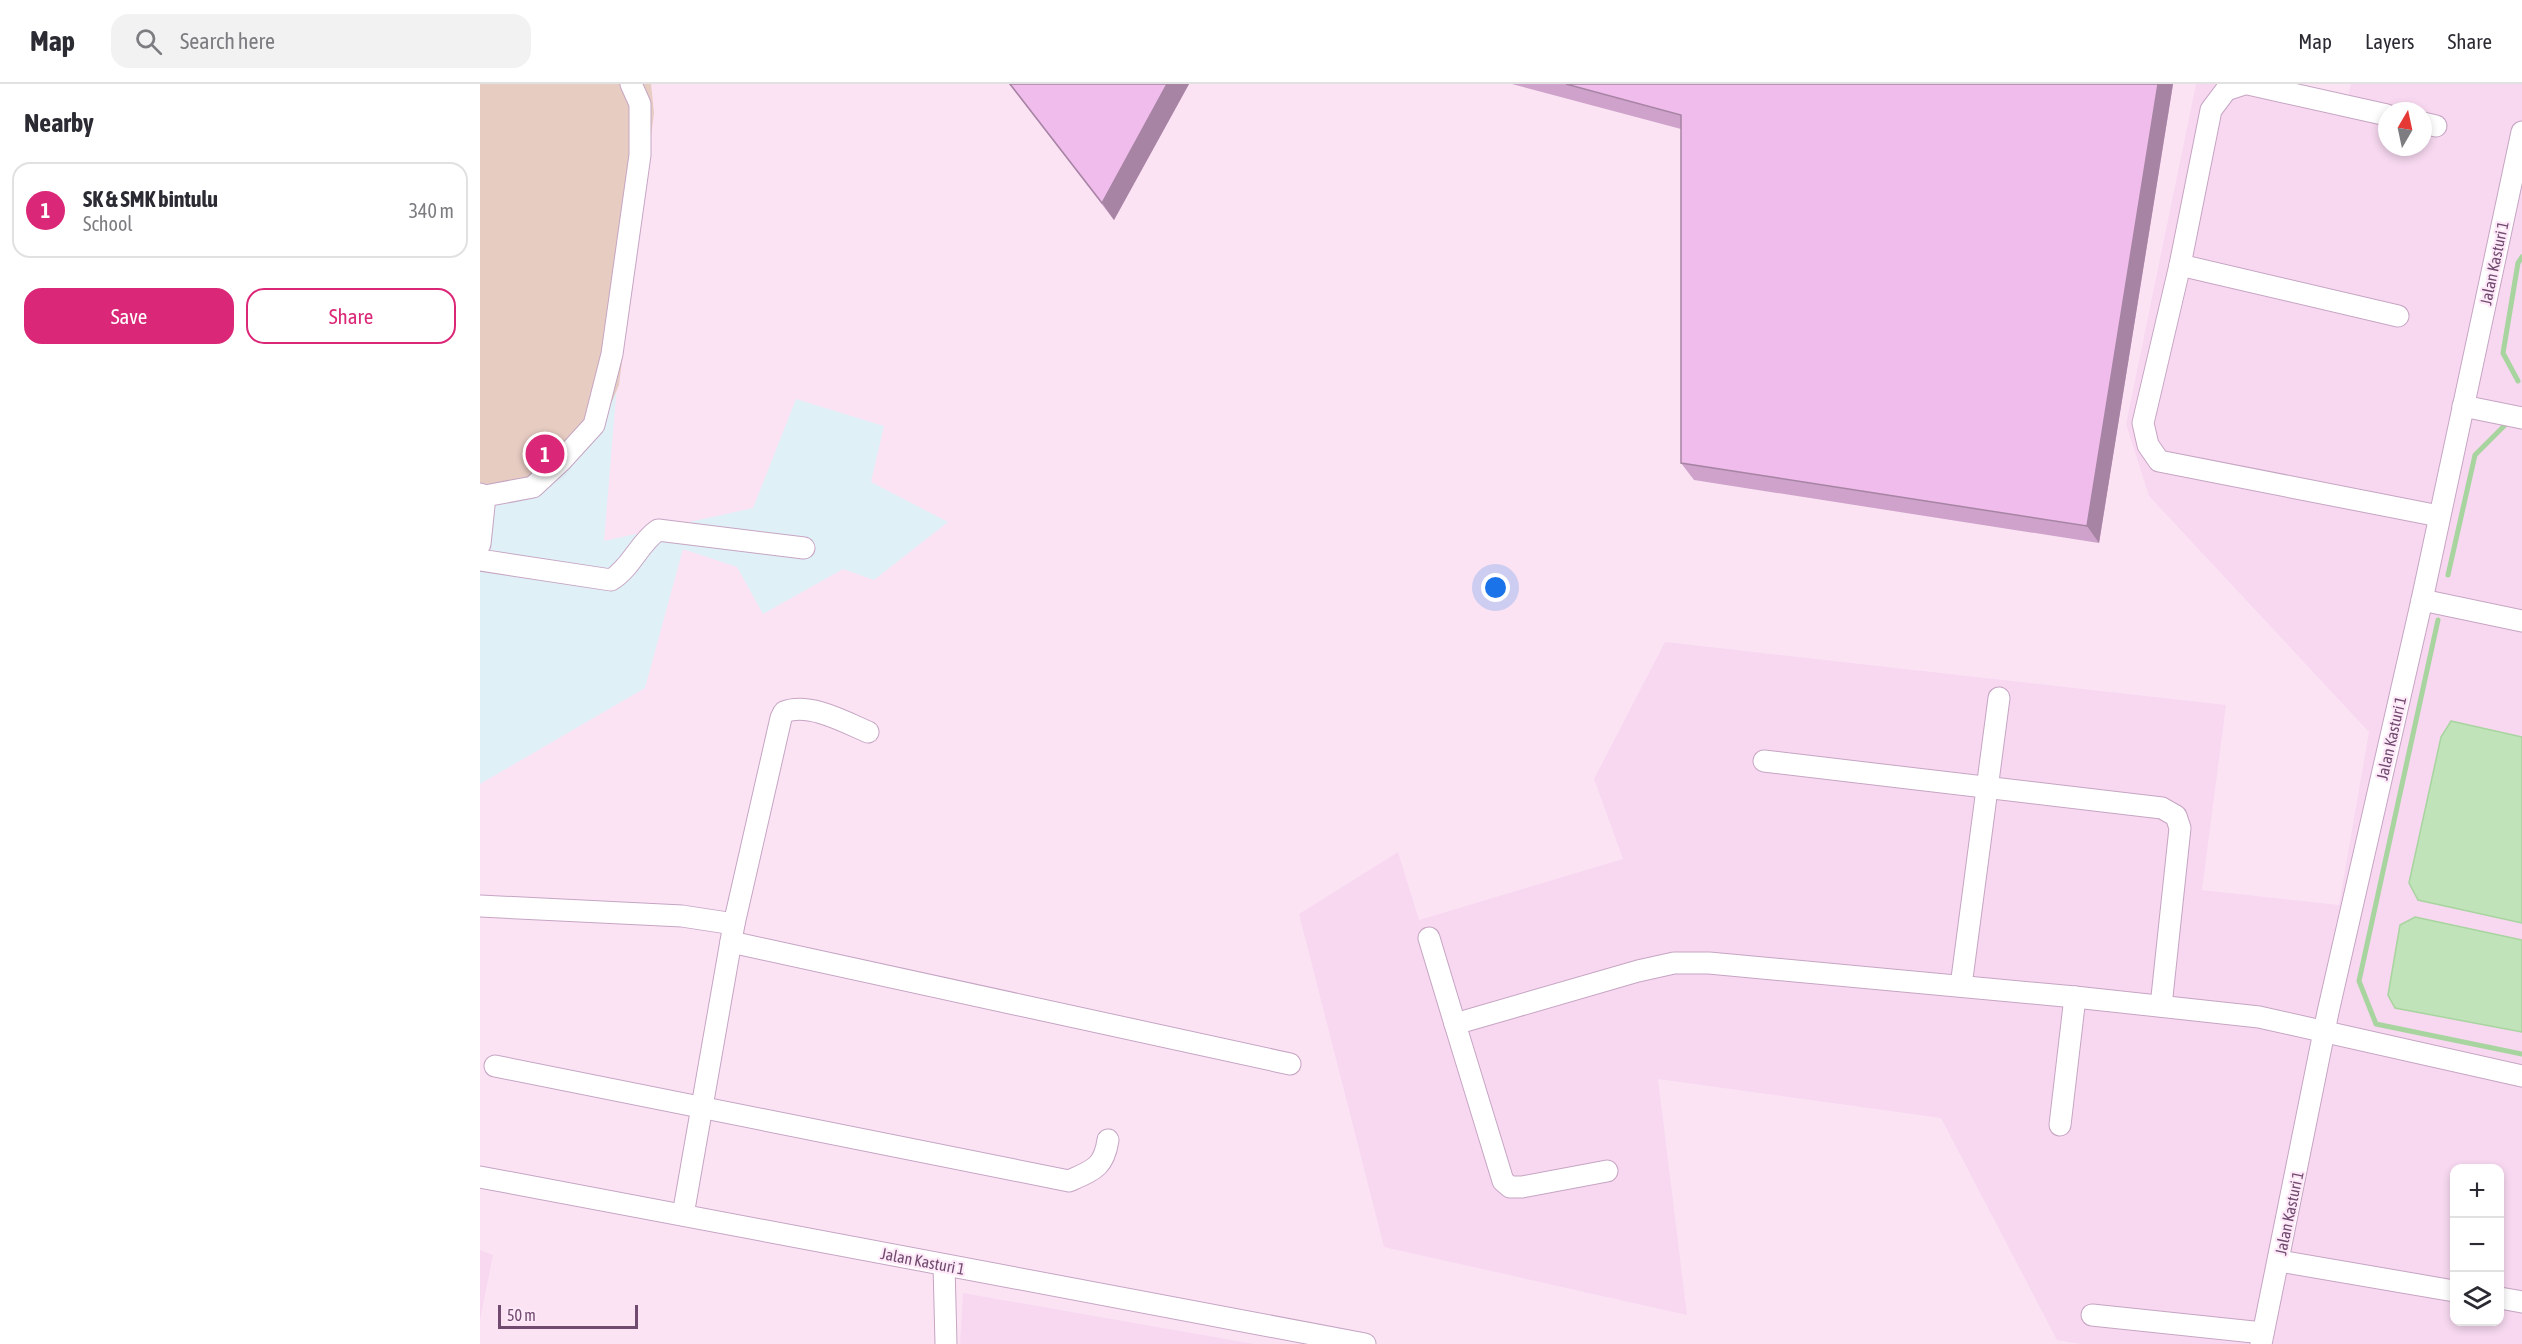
<!DOCTYPE html>
<html lang="en">
<head>
<meta charset="utf-8">
<style>
  :root { --surface:#fff; --page:#f2f2f3; --text:#2b2b33; --muted:#7c7c81; --line:#e1e1e2; --accent:#db2777 }
  body { margin:0; font-family:"Asap Condensed",sans-serif; background:var(--page); color:var(--text) }
  .controls { position:absolute; right:18px; bottom:18px; display:grid; overflow:hidden; border-radius:12px; box-shadow:0 3px 9px #0003 }
  .controls button { width:54px; height:54px; display:grid; place-items:center; padding:0; border:0; border-bottom:2px solid var(--line); background:var(--surface); color:var(--text); font:30px sans-serif }
  .compass { position:absolute; left:1898px; top:18px; width:54px; height:54px; border-radius:50%; background:var(--surface); box-shadow:0 3px 9px #0003; rotate:9deg }
  .scale { position:absolute; left:18px; bottom:15px; width:140px; box-sizing:border-box; padding-left:6px; border:3px solid #714a70; border-top:0; font-size:16px; line-height:21px; white-space:nowrap; color:#714a70; -webkit-text-stroke:4px #fee9f8; paint-order:stroke }
  .you { position:absolute; left:1016px; top:504px; width:21px; height:21px; margin:-15px; border:4px solid #fff; border-radius:50%; background:#1a73e8; box-shadow:0 0 0 9px #1a73e833 }
  .badge { display:grid; place-items:center; width:39px; height:39px; border-radius:50%; background:var(--accent); color:#fff; font-size:20px; font-weight:700 }
  .pin { position:absolute; translate:-50% -50%; border:3px solid #fff; box-shadow:0 2px 6px #0006 }
  .list { margin:0; padding:0; list-style:none }
  h2 { display:flex; justify-content:space-between; align-items:center; height:78px; margin:0; padding:0 24px; font-size:26px }
  h2 small { font-size:20px; font-weight:400; color:var(--muted) }
  .list li { display:grid; grid-template-columns:39px 1fr auto; gap:18px; align-items:center; box-sizing:border-box; height:96px; margin:0 12px 12px; padding:0 12px; border:2px solid var(--line); border-radius:18px }
  .list b { display:block; font-size:22px; white-space:nowrap }
  .list p { margin:0; font-size:20px; white-space:nowrap; color:var(--muted) }
  .list em { font-size:20px; font-style:normal; color:var(--muted) }
  .actions { display:flex; gap:12px; padding:18px 24px }
  .actions a { flex:1; padding:14px 0; border:2px solid var(--accent); border-radius:18px; text-align:center; font-size:21px; color:var(--accent) }
  .actions .main { background:var(--accent); color:#fff }
  .icon { flex:none; width:33px; height:33px; fill:none; stroke:currentColor; stroke-width:2; stroke-linecap:round; stroke-linejoin:round }
  .map { position:relative; flex:none; width:2042px; height:1260px; overflow:hidden }
  header { display:flex; align-items:center; gap:36px; box-sizing:border-box; height:84px; padding:0 30px; background:var(--surface); border-bottom:2px solid var(--line) }
  header strong { font-size:28px }
  nav { display:flex; gap:33px; margin-inline-start:auto; font-size:21px }
  .search { width:420px; height:54px; background:var(--page); display:flex; align-items:center; gap:15px; box-sizing:border-box; padding:0 21px; border-radius:18px; color:var(--muted); font-size:22px }
  main { display:flex }
  aside { flex:1; background:var(--surface) }
  .map>svg:first-child { display:block }
</style>
</head>
<body>
<header>
<strong>Map</strong>
<div class="search"><svg class="icon" aria-label="search" viewBox="0 0 24 24"><circle cx="10" cy="10" r="6"/><path d="M15 15l6 6"/></svg>Search here</div>
<nav><a>Map</a><a>Layers</a><a>Share</a></nav>
</header>
<main>
<aside>
<h2>Nearby<small></small></h2>
<ul class="list">
<li><span class="badge">1</span><div><b>SK &amp; SMK bintulu</b><p>School</p></div><em>340 m</em></li>
</ul>
<div class="actions"><a class="main">Save</a><a>Share</a></div>
</aside>
<div class="map">
<svg width="2042" height="1260" viewBox="0 0 2042 1260">
  <rect width="100%" height="100%" fill="#fbe3f4"/>
  <g fill="#f7d8f0" fill-rule="evenodd">
    <path d="M1716,0H1771L1866,22L1871,0H2042V1260H1601L1577,1256L1461,1034L1178,995L1207,1231L904,1163L819,830L918,768L939,836L1143,775L1114,695L1185,558L1746,621L1722,806L1859,821L1889,648L1669,412L1646,340ZM1907,27H1943V63H1907ZM1974,1084H2020V1238H1974Z"/>
    <polygon points="0,1166 13,1171 0,1236"/>
    <polygon points="483,1209 774,1260 480,1260"/>
  </g>
  <polygon fill="#e0f0f7" points="0,0 162,0 124,457 273,424 316,315 404,342 391,398 468,438 394,496 363,485 283,530 257,483 203,465 165,604 0,700"/>
  <polygon fill="#e7ccc2" points="0,0 171,0 174,29 139,301 120,346 50,399 0,400"/>
  <g fill="#c0e3b9" stroke="#a8d49f" stroke-width="1.5">
    <polygon points="1971,637 2042,653 2042,839 1938,816 1929,799 1961,653"/>
    <polygon points="1935,833 2042,856 2042,948 1915,924 1908,911 1920,841"/>
  </g>
  <g fill="none" stroke-linecap="round" stroke-linejoin="round">
    <g stroke="#a8d49f" stroke-width="5">
      <polyline points="2038,297 2023,269 2038,179 2042,173"/>
      <polyline points="1968,491 1995,371 2028,338"/>
      <polyline points="1958,536 1879,897 1896,940 2042,970"/>
    </g>
    <defs>
      <g id="minor">
        <polyline points="1764,0 1746,6 1731,26 1700,181 1663,339 1668,361 1679,377 1959,432"/>
        <polyline points="1768,0 1907,31"/>
        <polyline points="1943,39 1956,42"/>
        <polyline points="1700,181 1918,232"/>
        <polyline points="1983,322 2042,334"/>
        <polyline points="0,410 5,412 53,403 82,376 114,341 132,270 160,71 160,20 151,0"/>
        <polyline points="0,460 5,412"/>
        <path d="M0,476L131,496C151,484 159,459 178,446L324,464"/>
        <polyline points="1942,516 2042,537"/>
        <polyline points="1284,677 1682,724 1696,732 1700,744 1681,922"/>
        <polyline points="0,822 202,832 254,840"/>
        <polyline points="949,854 975,940"/>
        <polyline points="251,858 810,980"/>
        <polyline points="1481,902 1519,614"/>
        <path d="M15,982L589,1097C614,1086 624,1083 628,1056"/>
        <polyline points="1580,1041 1595,913"/>
        <polyline points="1127,1087 1042,1103 1030,1103 1023,1097 975,940 1158,887 1194,879 1229,879 1595,913 1779,933 2042,992"/>
        <polyline points="0,1093 885,1260"/>
        <path d="M203,1131L254,840L301,634L304,628C329,618 365,638 388,648"/>
        <polyline points="1799,1177 1974,1207"/>
        <polyline points="464,1181 466,1260"/>
        <polyline points="2020,1214 2042,1218"/>
        <polyline points="1612,1231 1783,1249"/>
        <polyline points="1781,1260 1848,928 1942,516 2042,48"/>
      </g>
    </defs>
    <use href="#minor" stroke="#c6a5c3" stroke-width="23"/>
    <use href="#minor" stroke="#fff" stroke-width="21"/>
  </g>
  <g fill="#cea2ca">
    <polygon points="529,0 709,0 634,136"/>
    <polygon points="1032,0 1693,0 1619,459 1214,396 1201,379 1201,45"/>
  </g>
  <g fill="#a784a4">
    <polygon points="687,0 709,0 634,136 622,119"/>
    <polygon points="1678,0 1693,0 1619,459 1607,442"/>
  </g>
  <g fill="#efbceb" stroke="#a784a4" stroke-width="1.5">
    <polygon points="530,0 687,0 622,119"/>
    <polygon points="1086,0 1678,0 1607,442 1201,379 1201,31"/>
  </g>
  <g text-anchor="middle" stroke-width="4.5" stroke-linejoin="round" paint-order="stroke">
    <g font-size="16" fill="#714a70" stroke="#fee9f8">
      <text transform="translate(2014 179) rotate(-78)" y="6">Jalan Kasturi 1</text>
      <text transform="translate(1911 654) rotate(-77)" y="6">Jalan Kasturi 1</text>
      <text transform="translate(1809 1129) rotate(-78)" y="6">Jalan Kasturi 1</text>
      <text transform="translate(443 1177) rotate(11)" y="6">Jalan Kasturi 1</text>
    </g>
  </g>
</svg>
<div class="controls">
<button>+</button>
<button>−</button>
<button><svg class="icon" aria-label="layers" viewBox="0 0 24 24"><path d="M12 4l9 5-9 5-9-5zM3 14l9 5 9-5"/></svg></button>
</div>
<svg class="compass" viewBox="-18 -18 36 36"><path d="M0-13l5 13h-10z" fill="#e53935"/><path d="M0 13l5-13h-10z" fill="#7c7c81"/></svg>
<div class="scale">50 m</div>
<div class="you"></div>
<div class="pin badge" style="left:65px;top:370px">1</div>
</div>
</main>
</body>
</html>
